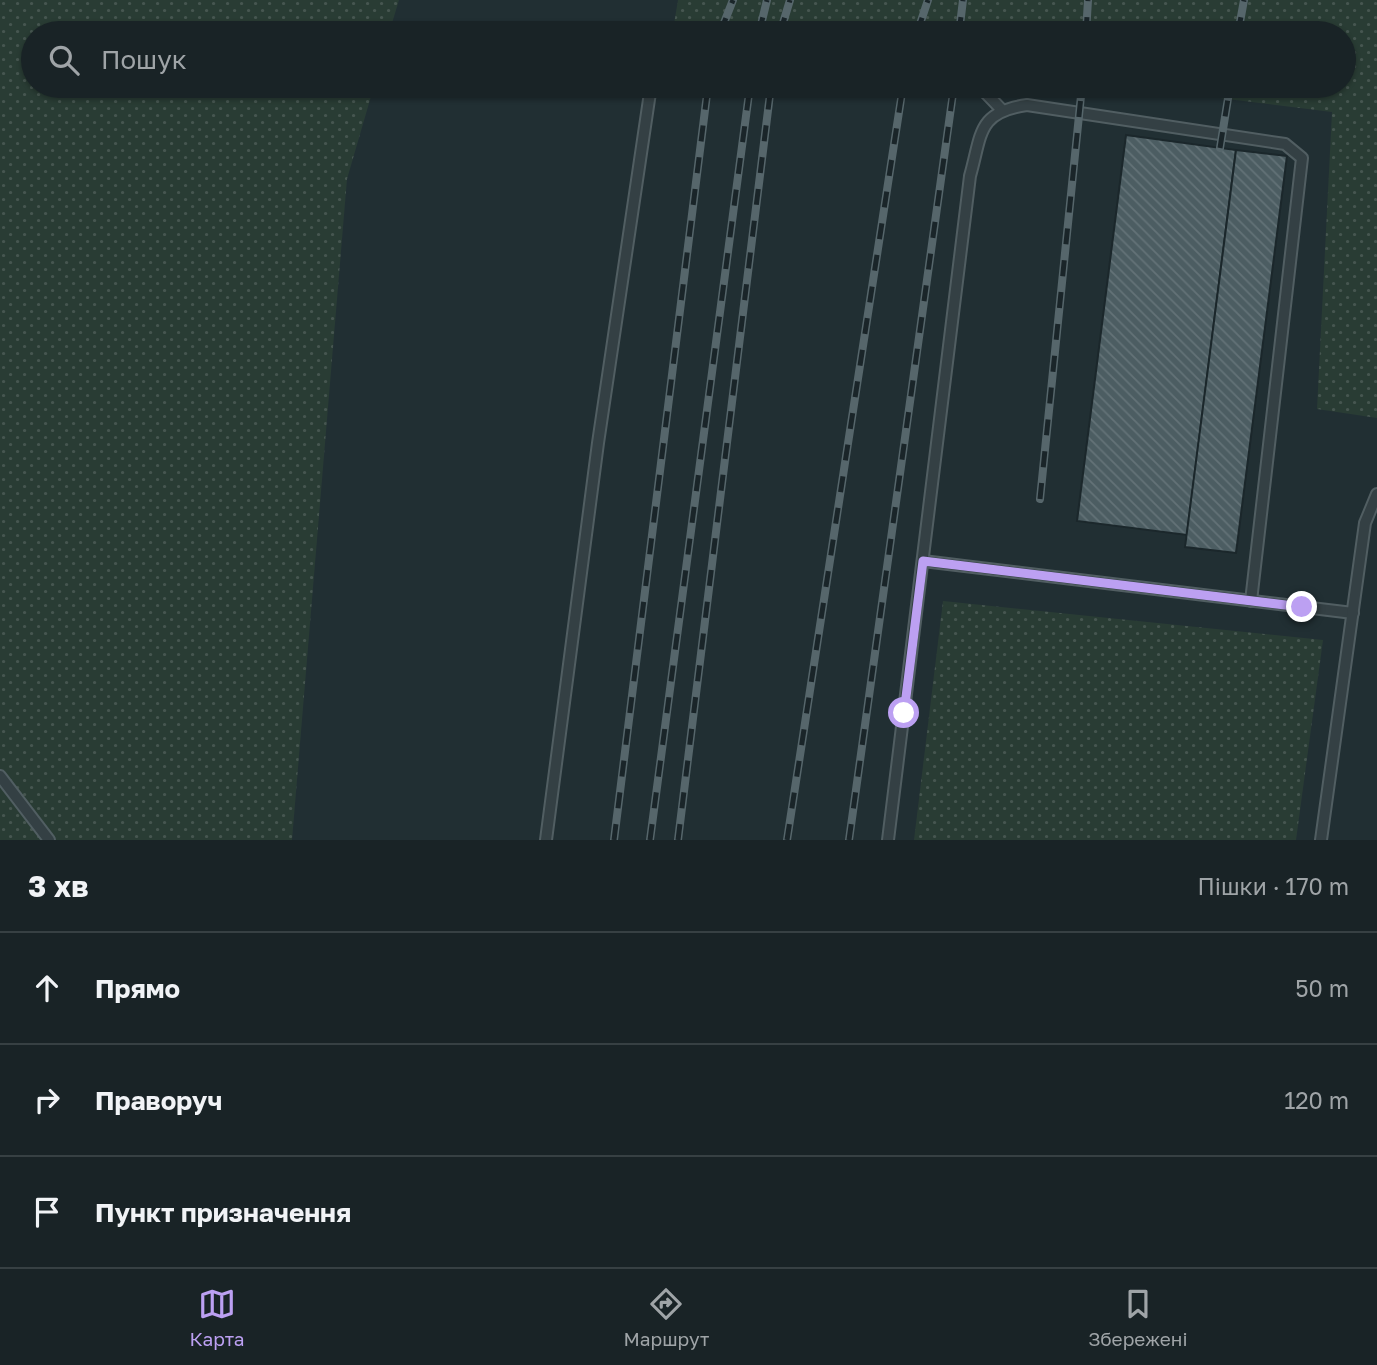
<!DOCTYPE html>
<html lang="uk">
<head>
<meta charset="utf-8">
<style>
  :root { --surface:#192326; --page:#222b2e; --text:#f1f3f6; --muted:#9fa4a7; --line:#374043; --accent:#bca0f2 }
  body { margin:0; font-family:"Golos Text",sans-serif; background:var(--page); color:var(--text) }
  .stop { position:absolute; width:21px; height:21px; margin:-16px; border:5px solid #bca0f2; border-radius:50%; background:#fff }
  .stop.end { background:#bca0f2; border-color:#fff; box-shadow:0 2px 7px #0008 }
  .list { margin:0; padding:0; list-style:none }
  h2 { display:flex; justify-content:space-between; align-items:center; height:91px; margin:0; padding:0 28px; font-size:30px }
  h2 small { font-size:23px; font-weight:400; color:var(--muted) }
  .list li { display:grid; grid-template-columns:46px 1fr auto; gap:21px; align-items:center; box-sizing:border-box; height:112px; padding:0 28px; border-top:2px solid var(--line) }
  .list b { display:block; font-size:26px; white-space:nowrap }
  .list em { font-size:23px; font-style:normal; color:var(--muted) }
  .icon { flex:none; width:38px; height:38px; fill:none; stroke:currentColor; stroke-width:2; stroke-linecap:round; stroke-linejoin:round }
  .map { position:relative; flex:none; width:1377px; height:840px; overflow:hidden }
  .search { position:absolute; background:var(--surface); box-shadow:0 2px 5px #0004; left:21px; right:21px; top:21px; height:77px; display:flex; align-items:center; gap:18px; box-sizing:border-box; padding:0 24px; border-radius:38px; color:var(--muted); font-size:26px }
  .sheet { height:427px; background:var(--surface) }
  nav { display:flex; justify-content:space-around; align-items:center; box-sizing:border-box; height:98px; border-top:2px solid var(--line); background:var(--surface); font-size:19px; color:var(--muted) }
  nav a { display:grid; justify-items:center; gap:4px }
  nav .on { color:var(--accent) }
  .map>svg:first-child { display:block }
</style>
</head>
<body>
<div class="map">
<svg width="1377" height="840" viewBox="0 0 1377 840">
  <defs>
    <pattern id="green-dots" width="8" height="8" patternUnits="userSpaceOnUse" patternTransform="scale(1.75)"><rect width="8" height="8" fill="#293c34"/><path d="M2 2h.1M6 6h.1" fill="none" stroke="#465650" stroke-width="1.8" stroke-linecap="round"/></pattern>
    <pattern id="building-back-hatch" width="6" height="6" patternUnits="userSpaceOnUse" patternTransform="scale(1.75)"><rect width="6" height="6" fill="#4c5d62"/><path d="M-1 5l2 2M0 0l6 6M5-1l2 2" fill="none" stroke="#637277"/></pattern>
  </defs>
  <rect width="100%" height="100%" fill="#212f33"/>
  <g fill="url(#green-dots)">
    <polygon points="0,0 399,0 389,33 33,33 33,86 374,86 347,179 292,840 0,840"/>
    <polygon points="678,0 1377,0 1377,418 1317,409 1332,112 1123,86 1344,86 1344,33 698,33 673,30"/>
    <polygon points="943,601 1323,640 1296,840 914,840"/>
  </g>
  <g fill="url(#building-back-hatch)" stroke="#1b272b" stroke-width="2">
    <polygon points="1126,135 1236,150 1187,535 1077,521"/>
    <polygon points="1236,150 1287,156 1236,553 1185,547"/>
  </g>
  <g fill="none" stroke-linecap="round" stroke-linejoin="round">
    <defs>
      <g id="lane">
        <polyline points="979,86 1001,109"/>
        <polyline points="923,561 1353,613"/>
        <polyline points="0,776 49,840"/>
        <polyline points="546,840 598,443 651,86"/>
        <path d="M888,840L970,176C982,134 977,112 1027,105L1285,144L1302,158L1251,601"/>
        <polyline points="1321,840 1365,523 1377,494"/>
      </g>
    </defs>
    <use href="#lane" stroke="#515e62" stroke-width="14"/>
    <use href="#lane" stroke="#344044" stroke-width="10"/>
    <defs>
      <g id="rail">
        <polyline points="720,33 733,0"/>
        <polyline points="759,33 767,0"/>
        <polyline points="780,33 790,0"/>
        <polyline points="917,33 928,0"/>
        <polyline points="959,33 963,0"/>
        <polyline points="1086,33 1088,0"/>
        <polyline points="1238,33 1244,0"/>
        <polyline points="1220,148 1230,86"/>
        <polyline points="1040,499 1082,86"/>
        <polyline points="614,840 708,86"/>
        <polyline points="650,840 750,86"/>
        <polyline points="678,840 771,86"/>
        <polyline points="787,840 903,86"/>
        <polyline points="849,840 954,86"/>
      </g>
    </defs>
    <use href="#rail" stroke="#56666b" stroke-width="8"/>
    <use href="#rail" stroke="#1a2529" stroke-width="5" stroke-dasharray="16" stroke-linecap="butt"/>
  </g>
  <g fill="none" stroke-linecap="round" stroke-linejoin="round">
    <polyline stroke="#bca0f2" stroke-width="9" points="904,713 923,561 1302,607"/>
  </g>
</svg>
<div class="stop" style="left:904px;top:713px"></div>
<div class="stop end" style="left:1302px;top:607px"></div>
<div class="search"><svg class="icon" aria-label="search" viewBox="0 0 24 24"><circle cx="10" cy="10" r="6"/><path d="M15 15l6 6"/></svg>Пошук</div>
</div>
<section class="sheet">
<h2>3 хв<small>Пішки · 170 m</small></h2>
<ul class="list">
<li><svg class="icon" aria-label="ahead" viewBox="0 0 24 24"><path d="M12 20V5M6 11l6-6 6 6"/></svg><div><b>Прямо</b></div><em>50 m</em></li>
<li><svg class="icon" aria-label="right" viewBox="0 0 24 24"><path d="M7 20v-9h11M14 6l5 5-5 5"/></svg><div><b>Праворуч</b></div><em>120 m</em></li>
<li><svg class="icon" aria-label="arrive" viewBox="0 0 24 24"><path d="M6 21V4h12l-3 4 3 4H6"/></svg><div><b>Пункт призначення</b></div></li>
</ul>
</section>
<nav>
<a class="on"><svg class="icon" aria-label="map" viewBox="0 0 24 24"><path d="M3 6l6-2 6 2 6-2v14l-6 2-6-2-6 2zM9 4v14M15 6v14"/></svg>Карта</a>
<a><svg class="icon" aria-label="directions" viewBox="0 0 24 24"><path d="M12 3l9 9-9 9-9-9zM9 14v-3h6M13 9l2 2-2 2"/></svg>Маршрут</a>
<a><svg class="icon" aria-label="saved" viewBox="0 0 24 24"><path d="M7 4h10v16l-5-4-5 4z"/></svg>Збережені</a>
</nav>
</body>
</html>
